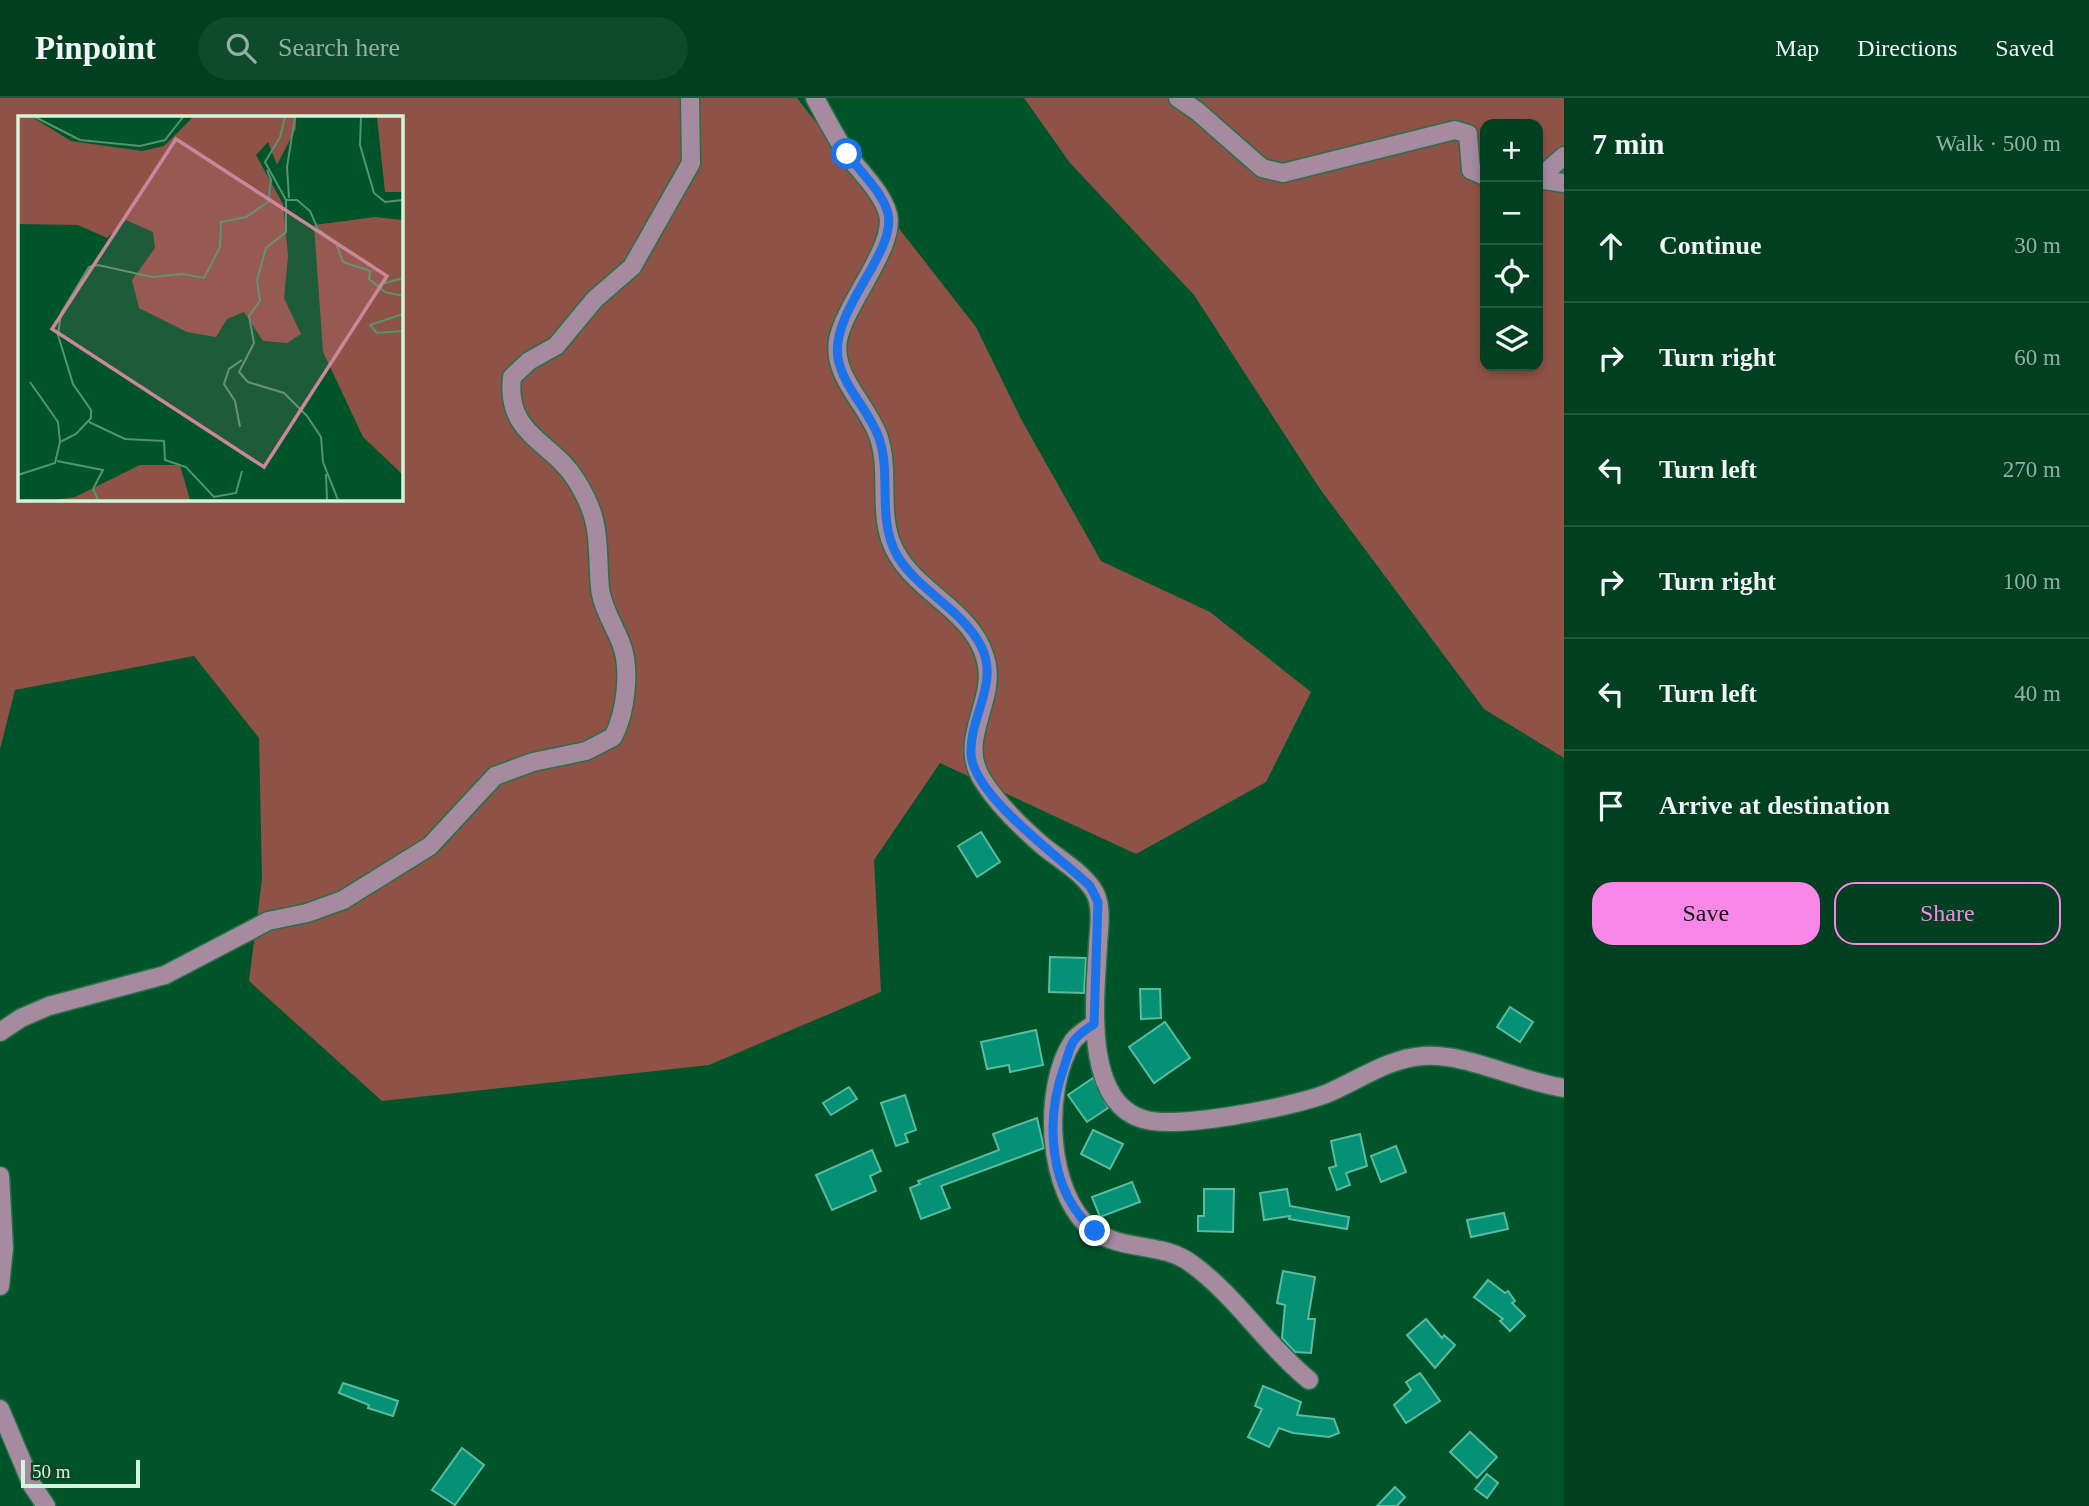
<!DOCTYPE html>
<html lang="en">
<head>
<meta charset="utf-8">
<style>
  :root { --surface:#003f1f; --page:#0e4a2c; --text:#f1f3f6; --muted:#95afa4; --line:#22583d; --accent:#f987e8 }
  body { margin:0; font-family:"Times New Roman",serif; background:var(--page); color:var(--text) }
  .controls { position:absolute; right:21px; top:21px; display:grid; overflow:hidden; border-radius:14px; box-shadow:0 4px 10px #0003 }
  .controls button { width:63px; height:63px; display:grid; place-items:center; padding:0; border:0; border-bottom:2px solid var(--line); background:var(--surface); color:var(--text); font:35px sans-serif }
  .scale { position:absolute; left:21px; bottom:18px; width:119px; box-sizing:border-box; padding-left:7px; border:4px solid #d2f5db; border-top:0; font-size:19px; line-height:24px; white-space:nowrap; color:#d2f5db; -webkit-text-stroke:5px #0e4625; paint-order:stroke }
  .stop { position:absolute; width:21px; height:21px; margin:-16px; border:5px solid #1a73e8; border-radius:50%; background:#fff }
  .stop.end { background:#1a73e8; border-color:#fff; box-shadow:0 2px 7px #0008 }
  .list { margin:0; padding:0; list-style:none }
  h2 { display:flex; justify-content:space-between; align-items:center; height:91px; margin:0; padding:0 28px; font-size:30px }
  h2 small { font-size:23px; font-weight:400; color:var(--muted) }
  .list li { display:grid; grid-template-columns:46px 1fr auto; gap:21px; align-items:center; box-sizing:border-box; height:112px; padding:0 28px; border-top:2px solid var(--line) }
  .list b { display:block; font-size:26px; white-space:nowrap }
  .list em { font-size:23px; font-style:normal; color:var(--muted) }
  .actions { display:flex; gap:14px; padding:21px 28px }
  .actions a { flex:1; padding:16px 0; border:2px solid var(--accent); border-radius:21px; text-align:center; font-size:24px; color:var(--accent) }
  .actions .main { background:var(--accent); color:#111 }
  .icon { flex:none; width:38px; height:38px; fill:none; stroke:currentColor; stroke-width:2; stroke-linecap:round; stroke-linejoin:round }
  .map { position:relative; flex:none; width:1564px; height:1408px; overflow:hidden }
  header { display:flex; align-items:center; gap:42px; box-sizing:border-box; height:98px; padding:0 35px; background:var(--surface); border-bottom:2px solid var(--line) }
  header strong { font-size:33px }
  nav { display:flex; gap:38px; margin-inline-start:auto; font-size:24px }
  .search { width:490px; height:63px; background:var(--page); display:flex; align-items:center; gap:18px; box-sizing:border-box; padding:0 24px; border-radius:38px; color:var(--muted); font-size:26px }
  main { display:flex }
  aside { flex:1; background:var(--surface) }
  .map>svg:first-child { display:block }
</style>
</head>
<body>
<header>
<strong>Pinpoint</strong>
<div class="search"><svg class="icon" aria-label="search" viewBox="0 0 24 24"><circle cx="10" cy="10" r="6"/><path d="M15 15l6 6"/></svg>Search here</div>
<nav><a>Map</a><a>Directions</a><a>Saved</a></nav>
</header>
<main>
<div class="map">
<svg width="1564" height="1408" viewBox="0 0 1564 1408">
  <rect width="100%" height="100%" fill="#005429"/>
  <g fill="#8e5346" fill-rule="evenodd">
    <path d="M0,0H797L976,229L1021,321L1101,463L1210,514L1311,594L1266,684L1136,756L940,665L874,762L881,894L709,967L382,1003L249,883L262,781L259,640L194,558L15,592L0,651ZM19,19H401V401H19Z"/>
    <path d="M1024,0H1564V660L1484,611L1320,391L1194,197L1070,65ZM1485,26H1538V268H1485Z"/>
  </g>
  <g fill="#059176" stroke="#5bbba1" stroke-width="2">
    <polygon points="981,734 1000,764 977,779 958,748"/>
    <polygon points="1050,859 1086,860 1084,895 1049,894"/>
    <polygon points="1140,891 1160,891 1161,920 1141,921"/>
    <polygon points="1510,909 1533,924 1520,944 1497,929"/>
    <polygon points="1165,924 1190,960 1154,985 1129,949"/>
    <polygon points="1036,932 1043,967 1010,974 1009,967 987,971 981,944"/>
    <polygon points="1093,980 1108,1010 1087,1024 1068,997"/>
    <polygon points="849,989 857,1001 831,1017 823,1005"/>
    <polygon points="905,997 916,1032 905,1036 908,1044 896,1048 881,1005"/>
    <polygon points="1037,1020 1044,1050 941,1088 950,1110 921,1121 910,1090 920,1086 918,1083 999,1052 993,1036"/>
    <polygon points="1093,1032 1123,1046 1110,1071 1081,1056"/>
    <polygon points="1360,1036 1367,1068 1346,1075 1350,1087 1337,1092 1329,1070 1336,1068 1331,1043"/>
    <polygon points="1396,1048 1406,1074 1381,1084 1371,1058"/>
    <polygon points="872,1052 881,1073 870,1078 876,1093 832,1112 816,1077"/>
    <polygon points="1132,1084 1140,1104 1100,1119 1092,1099"/>
    <polygon points="1204,1091 1234,1091 1233,1134 1198,1133 1198,1118 1204,1118"/>
    <polygon points="1287,1091 1290,1108 1349,1119 1347,1131 1289,1121 1290,1118 1264,1122 1260,1095"/>
    <polygon points="1504,1115 1508,1131 1471,1139 1467,1122"/>
    <polygon points="1283,1173 1315,1179 1308,1221 1315,1221 1311,1255 1295,1254 1282,1240 1285,1207 1277,1205"/>
    <polygon points="1488,1182 1505,1195 1508,1193 1515,1203 1512,1205 1525,1218 1510,1233 1500,1223 1503,1221 1474,1199"/>
    <polygon points="1426,1221 1442,1240 1444,1237 1455,1247 1435,1270 1407,1237"/>
    <polygon points="1420,1275 1440,1303 1406,1325 1394,1307 1411,1292 1406,1284"/>
    <polygon points="343,1285 398,1303 393,1318 368,1310 369,1307 339,1295"/>
    <polygon points="1263,1288 1301,1304 1297,1317 1334,1321 1339,1335 1329,1339 1293,1335 1279,1330 1269,1349 1248,1339 1262,1311 1255,1308"/>
    <polygon points="1470,1334 1497,1359 1477,1380 1450,1354"/>
    <polygon points="462,1350 484,1367 455,1407 432,1392"/>
    <polygon points="1487,1376 1498,1385 1487,1400 1475,1391"/>
    <polygon points="1395,1389 1405,1399 1397,1408 1377,1408"/>
  </g>
  <g fill="none" stroke-linecap="round" stroke-linejoin="round">
    <defs>
      <g id="minor">
        <path d="M815,0C825,19 835,38 847,56C860,74 882,94 888,116C896,149 845,205 838,242C832,278 866,305 878,337C890,370 879,407 890,441C907,492 970,508 985,559C999,603 955,640 983,683C999,708 1021,729 1043,748C1060,762 1087,777 1096,797C1102,812 1099,830 1098,846C1096,893 1081,1003 1143,1021C1177,1032 1291,1009 1326,996C1357,983 1389,960 1423,958C1468,955 1517,983 1564,990"/>
        <polyline points="1178,0 1197,13 1262,70 1283,75 1455,32 1468,36 1471,72 1485,78"/>
        <polyline points="1538,81 1564,58"/>
        <polyline points="1538,81 1564,85"/>
        <path d="M1094,926C1087,931 1078,936 1073,943C1042,989 1046,1097 1093,1132C1123,1154 1161,1143 1192,1166C1237,1199 1266,1247 1309,1282"/>
        <path d="M0,934L21,920L49,908L165,877L268,823L307,815L343,802L430,748L495,678L533,664L586,653L613,639C626,615 631,570 621,545C614,527 602,509 600,490C596,445 603,425 576,382C552,343 505,337 512,279L529,263L556,248L595,201L632,169L691,65L690,0"/>
        <polyline points="0,1078 4,1150 0,1188"/>
        <polyline points="0,1311 32,1387 46,1408"/>
      </g>
    </defs>
    <use href="#minor" stroke="#267149" stroke-width="21"/>
    <use href="#minor" stroke="#a58aa0" stroke-width="18"/>
  </g>
  <g fill="none" stroke-linecap="round" stroke-linejoin="round">
    <path stroke="#1a73e8" stroke-width="9" d="M847,56C860,73 880,92 887,112C901,151 830,211 838,260C843,289 869,312 879,340C892,378 876,422 898,459C920,494 962,511 981,548C1000,585 969,619 971,656C973,698 1061,760 1090,788L1098,804L1094,926C1087,931 1078,936 1073,944C1069,951 1067,961 1064,969C1045,1022 1048,1094 1095,1133"/>
  </g>
  <g transform="translate(18 18)">
    <rect width="385" height="385" fill="#005429"/>
    <path d="M0,1H14L53,25L124,35L146,30L175,1H278V12L259,49L250,26L238,39L265,88L270,140L266,182L283,218L269,227L245,225L226,196L209,203L198,221L169,216L121,192L114,164L137,132L135,116L108,104L89,122L60,109L0,108ZM359,1H385V76H367ZM357,101L385,104V359L345,321L305,236L296,109ZM122,349H162L172,384H36L57,381Z" fill="#8e5346"/>
    <path fill="none" stroke="#549470" stroke-width="2" d="M17,1L62,24L122,30L147,24L165,1M267,1L262,21L247,46L268,84V116L248,132L239,164L242,185L231,200L236,227L221,256L230,266L266,277L289,300L303,321L305,346L320,384M343,1L342,29L356,77L367,86L385,84M271,82L269,51L277,1M268,84H279L292,95L300,113L318,127L325,146L352,155L351,163L367,176L385,180M360,169L385,162M385,198L352,209L359,217L385,215M12,266L40,306L42,326M71,306L107,323L146,325L147,344L168,351L196,381L218,377L224,355M222,311L217,285L206,268L211,253L224,244M39,345L85,354L75,373L80,384M308,358L309,384M0,359L37,347L42,326L58,318L73,302V294L55,268L40,219L43,197L71,151L80,149L134,161L165,158L186,162L202,131L203,106L228,101L250,86L253,64L249,54"/>
    <path fill="#ca869b" fill-opacity="0.15" stroke="#ca869b" stroke-width="3.5" d="M158,23L369,160L246,351L34,213Z"/>
    <rect width="385" height="385" fill="none" stroke="#d2f5db" stroke-width="3.5"/>
  </g>
</svg>
<div class="controls">
<button>+</button>
<button>−</button>
<button><svg class="icon" aria-label="locate" viewBox="0 0 24 24"><circle cx="12" cy="12" r="6"/><path d="M12 2v4M12 18v4M2 12h4M18 12h4"/></svg></button>
<button><svg class="icon" aria-label="layers" viewBox="0 0 24 24"><path d="M12 4l9 5-9 5-9-5zM3 14l9 5 9-5"/></svg></button>
</div>
<div class="scale">50 m</div>
<div class="stop" style="left:847px;top:56px"></div>
<div class="stop end" style="left:1095px;top:1133px"></div>
</div>
<aside>
<h2>7 min<small>Walk · 500 m</small></h2>
<ul class="list">
<li><svg class="icon" aria-label="ahead" viewBox="0 0 24 24"><path d="M12 20V5M6 11l6-6 6 6"/></svg><div><b>Continue</b></div><em>30 m</em></li>
<li><svg class="icon" aria-label="right" viewBox="0 0 24 24"><path d="M7 20v-9h11M14 6l5 5-5 5"/></svg><div><b>Turn right</b></div><em>60 m</em></li>
<li><svg class="icon" aria-label="left" viewBox="0 0 24 24"><path d="M17 20v-9H6M10 6l-5 5 5 5"/></svg><div><b>Turn left</b></div><em>270 m</em></li>
<li><svg class="icon" aria-label="right" viewBox="0 0 24 24"><path d="M7 20v-9h11M14 6l5 5-5 5"/></svg><div><b>Turn right</b></div><em>100 m</em></li>
<li><svg class="icon" aria-label="left" viewBox="0 0 24 24"><path d="M17 20v-9H6M10 6l-5 5 5 5"/></svg><div><b>Turn left</b></div><em>40 m</em></li>
<li><svg class="icon" aria-label="arrive" viewBox="0 0 24 24"><path d="M6 21V4h12l-3 4 3 4H6"/></svg><div><b>Arrive at destination</b></div></li>
</ul>
<div class="actions"><a class="main">Save</a><a>Share</a></div>
</aside>
</main>
</body>
</html>
